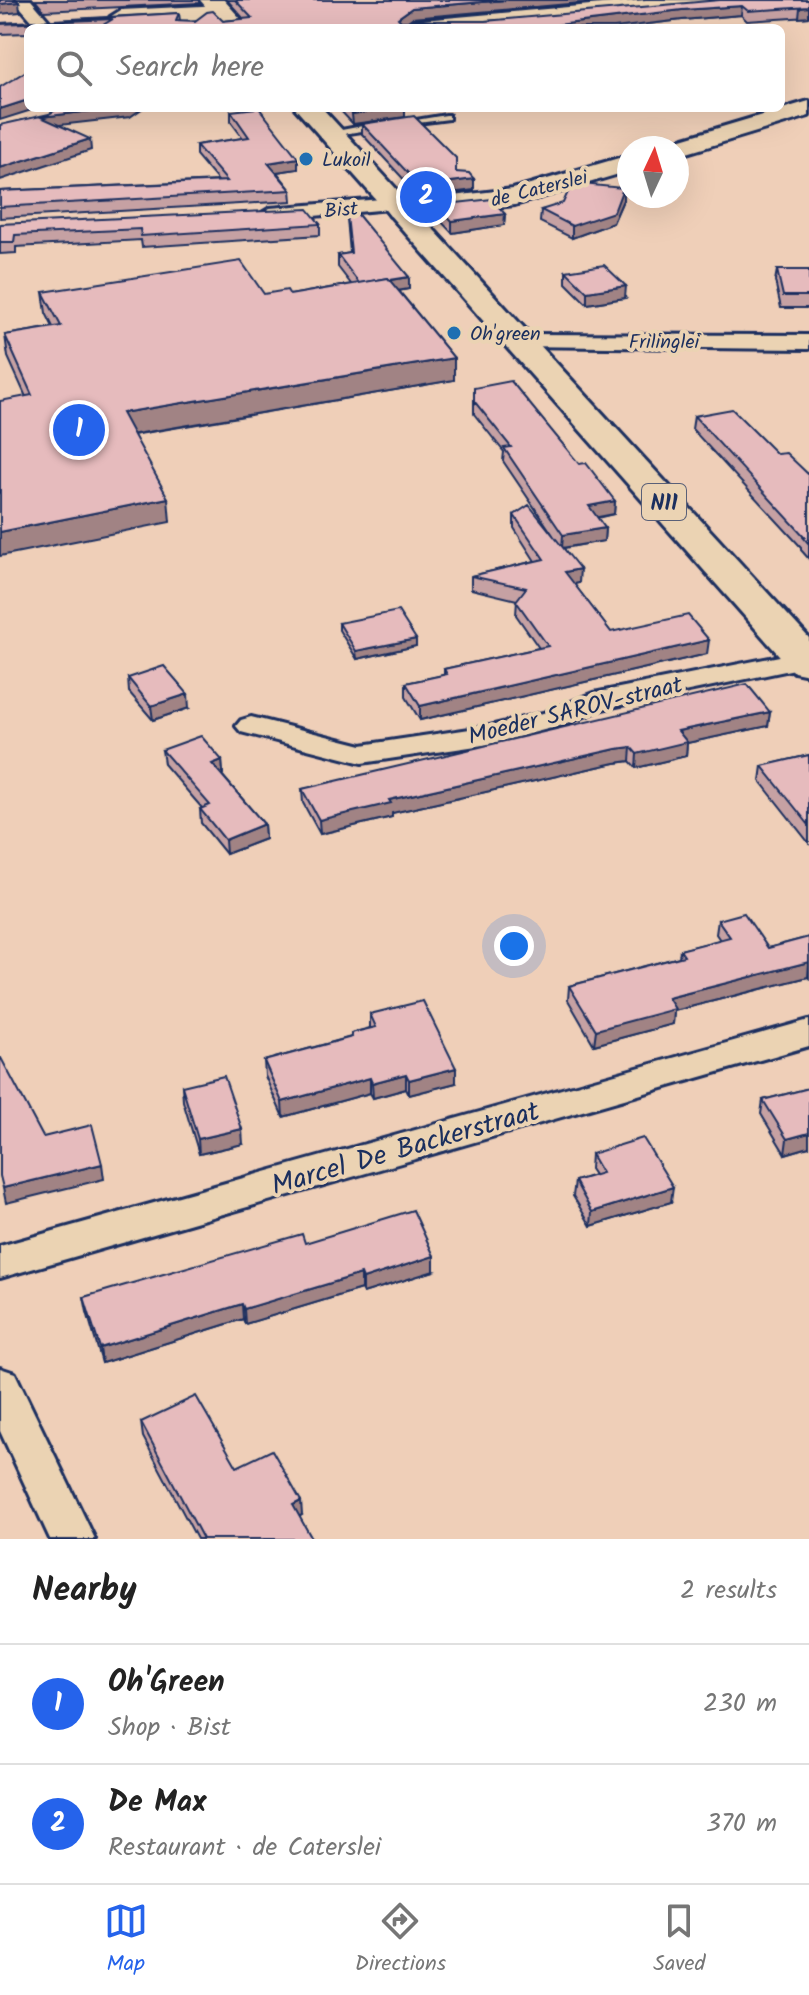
<!DOCTYPE html>
<html lang="en">
<head>
<meta charset="utf-8">
<style>
  :root { --surface:#fff; --page:#f6f6f6; --text:#222; --muted:#767676; --line:#e0e0e0; --accent:#2563eb }
  body { margin:0; font-family:Kalam,sans-serif; background:var(--page); color:var(--text) }
  .compass { position:absolute; left:617px; top:136px; width:72px; height:72px; border-radius:50%; background:var(--surface); box-shadow:0 8px 32px #0002; rotate:4deg }
  .you { position:absolute; left:514px; top:946px; width:28px; height:28px; margin:-20px; border:6px solid #fff; border-radius:50%; background:#1a73e8; box-shadow:0 0 0 12px #1a73e833 }
  .badge { display:grid; place-items:center; width:52px; height:52px; border-radius:50%; background:var(--accent); color:#fff; font-size:26px; font-weight:700 }
  .pin { position:absolute; translate:-50% -50%; border:4px solid #fff; box-shadow:0 2px 8px #0006 }
  .list { margin:0; padding:0; list-style:none }
  h2 { display:flex; justify-content:space-between; align-items:center; height:104px; margin:0; padding:0 32px; font-size:34px }
  h2 small { font-size:26px; font-weight:400; color:var(--muted) }
  .list li { display:grid; grid-template-columns:52px 1fr auto; gap:24px; align-items:center; box-sizing:border-box; height:120px; padding:0 32px; border-top:2px solid var(--line) }
  .list b { display:block; font-size:30px; white-space:nowrap }
  .list p { margin:0; font-size:26px; white-space:nowrap; color:var(--muted) }
  .list em { font-size:26px; font-style:normal; color:var(--muted) }
  .icon { flex:none; width:44px; height:44px; fill:none; stroke:currentColor; stroke-width:2; stroke-linecap:round; stroke-linejoin:round }
  .map { position:relative; flex:none; width:809px; height:1539px; overflow:hidden }
  .search { position:absolute; background:var(--surface); box-shadow:0 8px 32px #0002; left:24px; right:24px; top:24px; height:88px; display:flex; align-items:center; gap:20px; box-sizing:border-box; padding:0 28px; border-radius:12px; color:var(--muted); font-size:30px }
  .sheet { height:344px; background:var(--surface) }
  nav { display:flex; justify-content:space-around; align-items:center; box-sizing:border-box; height:112px; border-top:2px solid var(--line); background:var(--surface); font-size:22px; color:var(--muted) }
  nav a { display:grid; justify-items:center; gap:4px }
  nav .on { color:var(--accent) }
  .map>svg:first-child { display:block }
</style>
</head>
<body>
<div class="map">
<svg width="809" height="1539" viewBox="0 0 809 1539">
  <rect width="100%" height="100%" fill="#efcfb8"/>
  <filter id="ink" filterUnits="userSpaceOnUse"><feTurbulence type="fractalNoise" baseFrequency=".0125" numOctaves="2"/><feDisplacementMap in="SourceGraphic" scale="16" xChannelSelector="R" yChannelSelector="G"/><feConvolveMatrix kernelMatrix="1 2 1 2 8 2 1 2 1" color-interpolation-filters="sRGB"/></filter>
  <g filter="url(#ink)">
    <g fill="none" stroke-linecap="round" stroke-linejoin="round">
      <defs>
        <g id="lane">
          <polygon points="446,115 449,115 449,119 402,125 398,123"/>
          <polygon points="378,123 382,126 381,128 330,136 326,133"/>
        </g>
        <g id="street">
          <polygon points="14,0 31,0 49,21 35,24"/>
          <polygon points="394,198 401,200 404,204 401,208 270,220 260,214 270,208"/>
          <polygon points="520,334 809,335 809,349 512,346 509,341 512,336"/>
          <polygon points="805,651 809,652 809,666 602,709 563,725 490,744 362,763 241,732 236,726 241,720 251,717 362,745 490,726 543,713 594,693"/>
          <polygon points="809,1020 809,1046 0,1278 0,1246"/>
          <polygon points="0,1368 15,1373 95,1539 50,1539 0,1431"/>
        </g>
        <g id="secondary">
          <polygon points="646,0 729,0 718,7 485,28 401,28 412,21"/>
          <polygon points="222,5 233,12 230,17 121,24 110,17 121,10"/>
          <polygon points="809,101 809,116 677,156 677,148 664,148 668,143"/>
          <polygon points="629,155 629,171 515,205 400,218 390,216 386,210 390,204 400,202 513,189"/>
        </g>
        <g id="primary">
          <polygon points="200,0 224,0 249,28 224,28"/>
          <polygon points="295,108 322,108 809,638 809,675 794,672"/>
        </g>
      </defs>
      <use href="#lane" stroke="#1b2f5e" stroke-width="6"/>
      <use href="#street" stroke="#1b2f5e" stroke-width="6"/>
      <use href="#secondary" stroke="#1b2f5e" stroke-width="6"/>
      <use href="#primary" stroke="#1b2f5e" stroke-width="6"/>
      <use href="#lane" fill="#ebd3b3" fill-rule="evenodd"/>
      <use href="#street" fill="#ebd3b3" fill-rule="evenodd"/>
      <use href="#secondary" fill="#ebd3b3" fill-rule="evenodd"/>
      <use href="#primary" fill="#ebd3b3" fill-rule="evenodd"/>
    </g>
    <g fill="#c6a1a3" stroke="#1b2f5e" stroke-width="2">
      <polygon points="35,0 199,0 199,3 44,11"/>
      <polygon points="227,0 613,0 412,18 407,21 485,21 809,0 809,17 747,21 741,15 682,20 614,28 28,28 28,33 0,34 0,23 179,13 180,21 223,21 244,19"/>
      <polygon points="338,108 405,108 405,117 353,124"/>
      <polygon points="231,111 298,158 298,169 277,172 291,190 292,201 0,218 0,191 218,181 196,155 196,145 243,138 231,122"/>
      <polygon points="362,124 456,172 474,179 474,190 420,197 362,134"/>
      <polygon points="623,200 613,223 572,238 540,222 541,210"/>
      <polygon points="438,205 505,214 504,225 452,233 437,217"/>
      <polygon points="346,206 409,277 409,289 399,291 454,358 454,380 133,435 170,522 26,397 8,357 5,335 53,327 46,313 43,292 290,295 351,284 338,267 338,255 350,253"/>
      <polygon points="0,224 320,224 320,235 142,247 141,240 16,247 16,253 0,254"/>
      <polygon points="777,270 809,270 809,308 781,308 775,281"/>
      <polygon points="566,271 625,298 587,304 566,283"/>
      <polygon points="474,388 579,464 615,501 614,514 597,518 605,528 604,541 564,548 579,583 574,584 611,632 707,654 420,720 406,697 406,683 444,675 444,669 539,648 516,615 517,600 471,589 471,576 535,561 514,528 514,515 553,535 503,461 504,452 474,414"/>
      <polygon points="694,416 777,454 809,475 809,559 801,550 801,547 692,429"/>
      <polygon points="339,623 416,639 416,646 357,659 339,630"/>
      <polygon points="128,678 189,708 153,720 129,692"/>
      <polygon points="770,712 768,726 687,743 686,756 636,768 630,761 615,763 392,813 392,817 320,834 303,803 302,789"/>
      <polygon points="162,750 222,760 223,774 222,775 264,824 265,839 226,854 201,823 200,809 202,808 164,764"/>
      <polygon points="809,755 809,843 760,781 762,766"/>
      <polygon points="718,920 768,948 809,937 809,978 808,977 674,1011 673,1024 594,1045 568,1000 569,986 679,957 680,950 720,940 716,934"/>
      <polygon points="370,1014 456,1083 409,1095 406,1089 373,1098 370,1093 283,1117 265,1076 264,1061 351,1037 351,1033 370,1028"/>
      <polygon points="182,1086 243,1144 199,1154 183,1101"/>
      <polygon points="809,1088 809,1147 785,1154 761,1114 763,1100"/>
      <polygon points="591,1154 671,1202 591,1226 573,1196 575,1181 594,1175 590,1169"/>
      <polygon points="305,1243 434,1271 363,1293 361,1289 245,1324 243,1319 102,1363 87,1312 84,1297"/>
      <polygon points="141,1422 237,1467 302,1515 299,1517 312,1539 197,1539 143,1437"/>
    </g>
    <g fill="#a18384" stroke="#1b2f5e" stroke-width="2">
      <polygon points="506,0 613,0 412,18 398,28 398,18 412,8"/>
      <polygon points="19,2 20,12 0,14 0,4"/>
      <polygon points="742,6 741,15 682,20 614,28 532,28 682,10"/>
      <polygon points="809,7 809,17 799,18 800,8"/>
      <polygon points="28,100 28,108 38,108 0,120 0,109"/>
      <polygon points="116,108 143,108 130,117 42,127 41,117"/>
      <polygon points="396,108 405,108 405,117 353,124 352,114"/>
      <polygon points="90,139 91,150 0,180 0,168"/>
      <polygon points="298,158 298,169 269,173 268,163"/>
      <polygon points="474,179 474,190 420,197 420,186"/>
      <polygon points="623,188 623,200 613,223 572,238 572,226"/>
      <polygon points="505,214 504,225 452,233 452,221"/>
      <polygon points="409,277 409,289 360,297 360,285"/>
      <polygon points="626,286 625,298 587,304 587,292"/>
      <polygon points="454,358 454,380 124,436 122,413"/>
      <polygon points="168,498 170,522 0,556 0,532"/>
      <polygon points="615,501 614,514 588,519 589,506"/>
      <polygon points="605,528 604,541 562,548 563,535"/>
      <polygon points="580,569 579,583 564,586 565,572"/>
      <polygon points="416,639 416,646 357,659 356,651"/>
      <polygon points="709,640 707,654 420,720 420,706"/>
      <polygon points="188,694 189,708 153,720 151,706"/>
      <polygon points="770,712 768,726 687,743 686,756 636,768 637,754 678,731"/>
      <polygon points="631,747 630,761 615,763 392,813 392,817 320,834 319,820 389,800 616,749"/>
      <polygon points="222,760 223,774 214,778 212,764"/>
      <polygon points="264,824 265,839 226,854 225,840"/>
      <polygon points="809,962 808,977 674,1011 673,1024 594,1045 596,1030 668,998"/>
      <polygon points="456,1068 456,1083 409,1095 409,1080"/>
      <polygon points="406,1074 406,1089 373,1098 372,1083"/>
      <polygon points="370,1078 370,1093 283,1117 282,1102"/>
      <polygon points="242,1129 243,1144 199,1154 198,1139"/>
      <polygon points="809,1133 809,1147 785,1154 787,1139"/>
      <polygon points="102,1164 104,1179 6,1203 3,1188"/>
      <polygon points="673,1187 671,1202 591,1226 592,1212"/>
      <polygon points="434,1256 434,1271 363,1293 363,1279"/>
      <polygon points="361,1274 361,1289 245,1324 244,1309"/>
      <polygon points="242,1304 243,1319 102,1363 100,1348"/>
      <polygon points="301,1501 302,1515 294,1519 293,1505"/>
    </g>
    <g fill="#e6bbbd" stroke="#1b2f5e" stroke-width="2">
      <polygon points="0,0 17,0 19,2 0,4"/>
      <polygon points="235,0 506,0 412,8 398,18 401,21 485,21 720,0 809,0 809,7 748,11 742,6 682,10 532,28 98,28 113,19 0,24 179,13 176,20 195,21 207,12 213,11 223,21 252,18"/>
      <polygon points="28,70 28,100 0,109 0,87"/>
      <polygon points="59,108 116,108 41,117 90,139 0,168 0,125 49,114"/>
      <polygon points="256,108 259,108 298,158 268,163 291,190 0,207 0,191 227,181 196,145 249,137 231,111"/>
      <polygon points="347,108 396,108 352,114"/>
      <polygon points="414,116 456,158 456,172 469,173 474,179 420,186 362,124"/>
      <polygon points="572,183 623,188 614,212 572,226 541,210 563,203"/>
      <polygon points="492,199 505,214 452,221 438,205"/>
      <polygon points="350,205 409,277 390,280 388,278 359,283 338,255 351,253 346,206"/>
      <polygon points="308,209 320,224 141,236 140,229 15,235 14,242 0,242 0,224"/>
      <polygon points="241,261 264,294 287,290 290,295 388,278 454,358 122,413 168,498 0,532 0,401 32,395 5,335 61,326 43,292"/>
      <polygon points="604,265 626,286 587,292 566,271"/>
      <polygon points="777,270 809,270 809,296 783,296"/>
      <polygon points="511,381 579,464 586,463 615,501 589,506 605,528 563,535 504,448 511,447 474,401 474,388"/>
      <polygon points="732,409 777,454 786,453 809,475 809,544 803,537 805,537 694,416"/>
      <polygon points="529,505 580,569 565,572 611,632 688,615 709,640 420,706 406,683 447,674 444,669 548,646 516,601 526,588 471,576 544,559 514,515"/>
      <polygon points="398,611 416,639 356,651 339,623"/>
      <polygon points="164,666 188,694 151,706 128,678"/>
      <polygon points="747,684 770,712 678,731 687,742 637,754 631,747 616,749 389,800 391,803 319,820 302,789"/>
      <polygon points="201,736 222,760 212,764 264,824 225,840 200,809 210,805 162,750"/>
      <polygon points="809,755 809,825 762,766"/>
      <polygon points="744,913 768,948 809,937 809,962 668,998 675,1009 596,1030 569,986 684,956 680,950 730,937 718,920"/>
      <polygon points="423,1001 456,1068 409,1080 406,1074 372,1083 370,1078 282,1102 264,1061 352,1037 351,1033 376,1027 370,1014"/>
      <polygon points="0,1058 1,1058 43,1137 92,1125 102,1164 3,1188 0,1176"/>
      <polygon points="224,1076 242,1129 198,1139 182,1086"/>
      <polygon points="809,1088 809,1133 787,1139 763,1100"/>
      <polygon points="643,1138 673,1187 592,1212 575,1181 602,1173 591,1154"/>
      <polygon points="413,1210 434,1256 363,1279 361,1274 244,1309 242,1304 100,1348 84,1297 302,1234 305,1243"/>
      <polygon points="196,1396 237,1467 272,1450 301,1501 293,1505 312,1539 203,1539 141,1422"/>
    </g>
  </g>
  <g fill="#1f6fb2" stroke="#ebd3b3" stroke-width="3">
    <circle cx="306" cy="159" r="8"/>
    <circle cx="454" cy="333" r="8"/>
  </g>
  <g text-anchor="middle" stroke-width="8" stroke-linejoin="round" paint-order="stroke">
    <g font-size="20" fill="#1b2f5e" stroke="#ebd3b3" text-anchor="start">
      <text x="322" y="166">Lukoil</text>
      <text x="470" y="340">Oh'green</text>
    </g>
    <g font-size="20" fill="#1b2f5e" stroke="#ebd3b3">
      <text transform="translate(539 188) rotate(-14)" y="7">de Caterslei</text>
      <text transform="translate(341 209) rotate(-5)" y="7">Bist</text>
      <text x="664" y="348">Frilinglei</text>
    </g>
    <rect fill="#ebd3b3" stroke="#596078" stroke-width="2" x="642" y="484" width="44" height="36" rx="6"/>
    <g font-size="22" font-weight="bold" fill="#1b2f5e">
      <text x="664" y="510">N11</text>
    </g>
    <g font-size="24" fill="#1b2f5e" stroke="#ebd3b3">
      <text transform="translate(575 710) rotate(-14)" y="8">Moeder SAROV-straat</text>
    </g>
    <g font-size="28" fill="#1b2f5e" stroke="#ebd3b3">
      <text transform="translate(405 1147) rotate(-16)" y="10">Marcel De Backerstraat</text>
    </g>
  </g>
</svg>
<svg class="compass" viewBox="-18 -18 36 36"><path d="M0-13l5 13h-10z" fill="#e53935"/><path d="M0 13l5-13h-10z" fill="#767676"/></svg>
<div class="you"></div>
<div class="pin badge" style="left:79px;top:430px">1</div>
<div class="pin badge" style="left:426px;top:197px">2</div>
<div class="search"><svg class="icon" aria-label="search" viewBox="0 0 24 24"><circle cx="10" cy="10" r="6"/><path d="M15 15l6 6"/></svg>Search here</div>
</div>
<section class="sheet">
<h2>Nearby<small>2 results</small></h2>
<ul class="list">
<li><span class="badge">1</span><div><b>Oh'Green</b><p>Shop · Bist</p></div><em>230 m</em></li>
<li><span class="badge">2</span><div><b>De Max</b><p>Restaurant · de Caterslei</p></div><em>370 m</em></li>
</ul>
</section>
<nav>
<a class="on"><svg class="icon" aria-label="map" viewBox="0 0 24 24"><path d="M3 6l6-2 6 2 6-2v14l-6 2-6-2-6 2zM9 4v14M15 6v14"/></svg>Map</a>
<a><svg class="icon" aria-label="directions" viewBox="0 0 24 24"><path d="M12 3l9 9-9 9-9-9zM9 14v-3h6M13 9l2 2-2 2"/></svg>Directions</a>
<a><svg class="icon" aria-label="saved" viewBox="0 0 24 24"><path d="M7 4h10v16l-5-4-5 4z"/></svg>Saved</a>
</nav>
</body>
</html>
